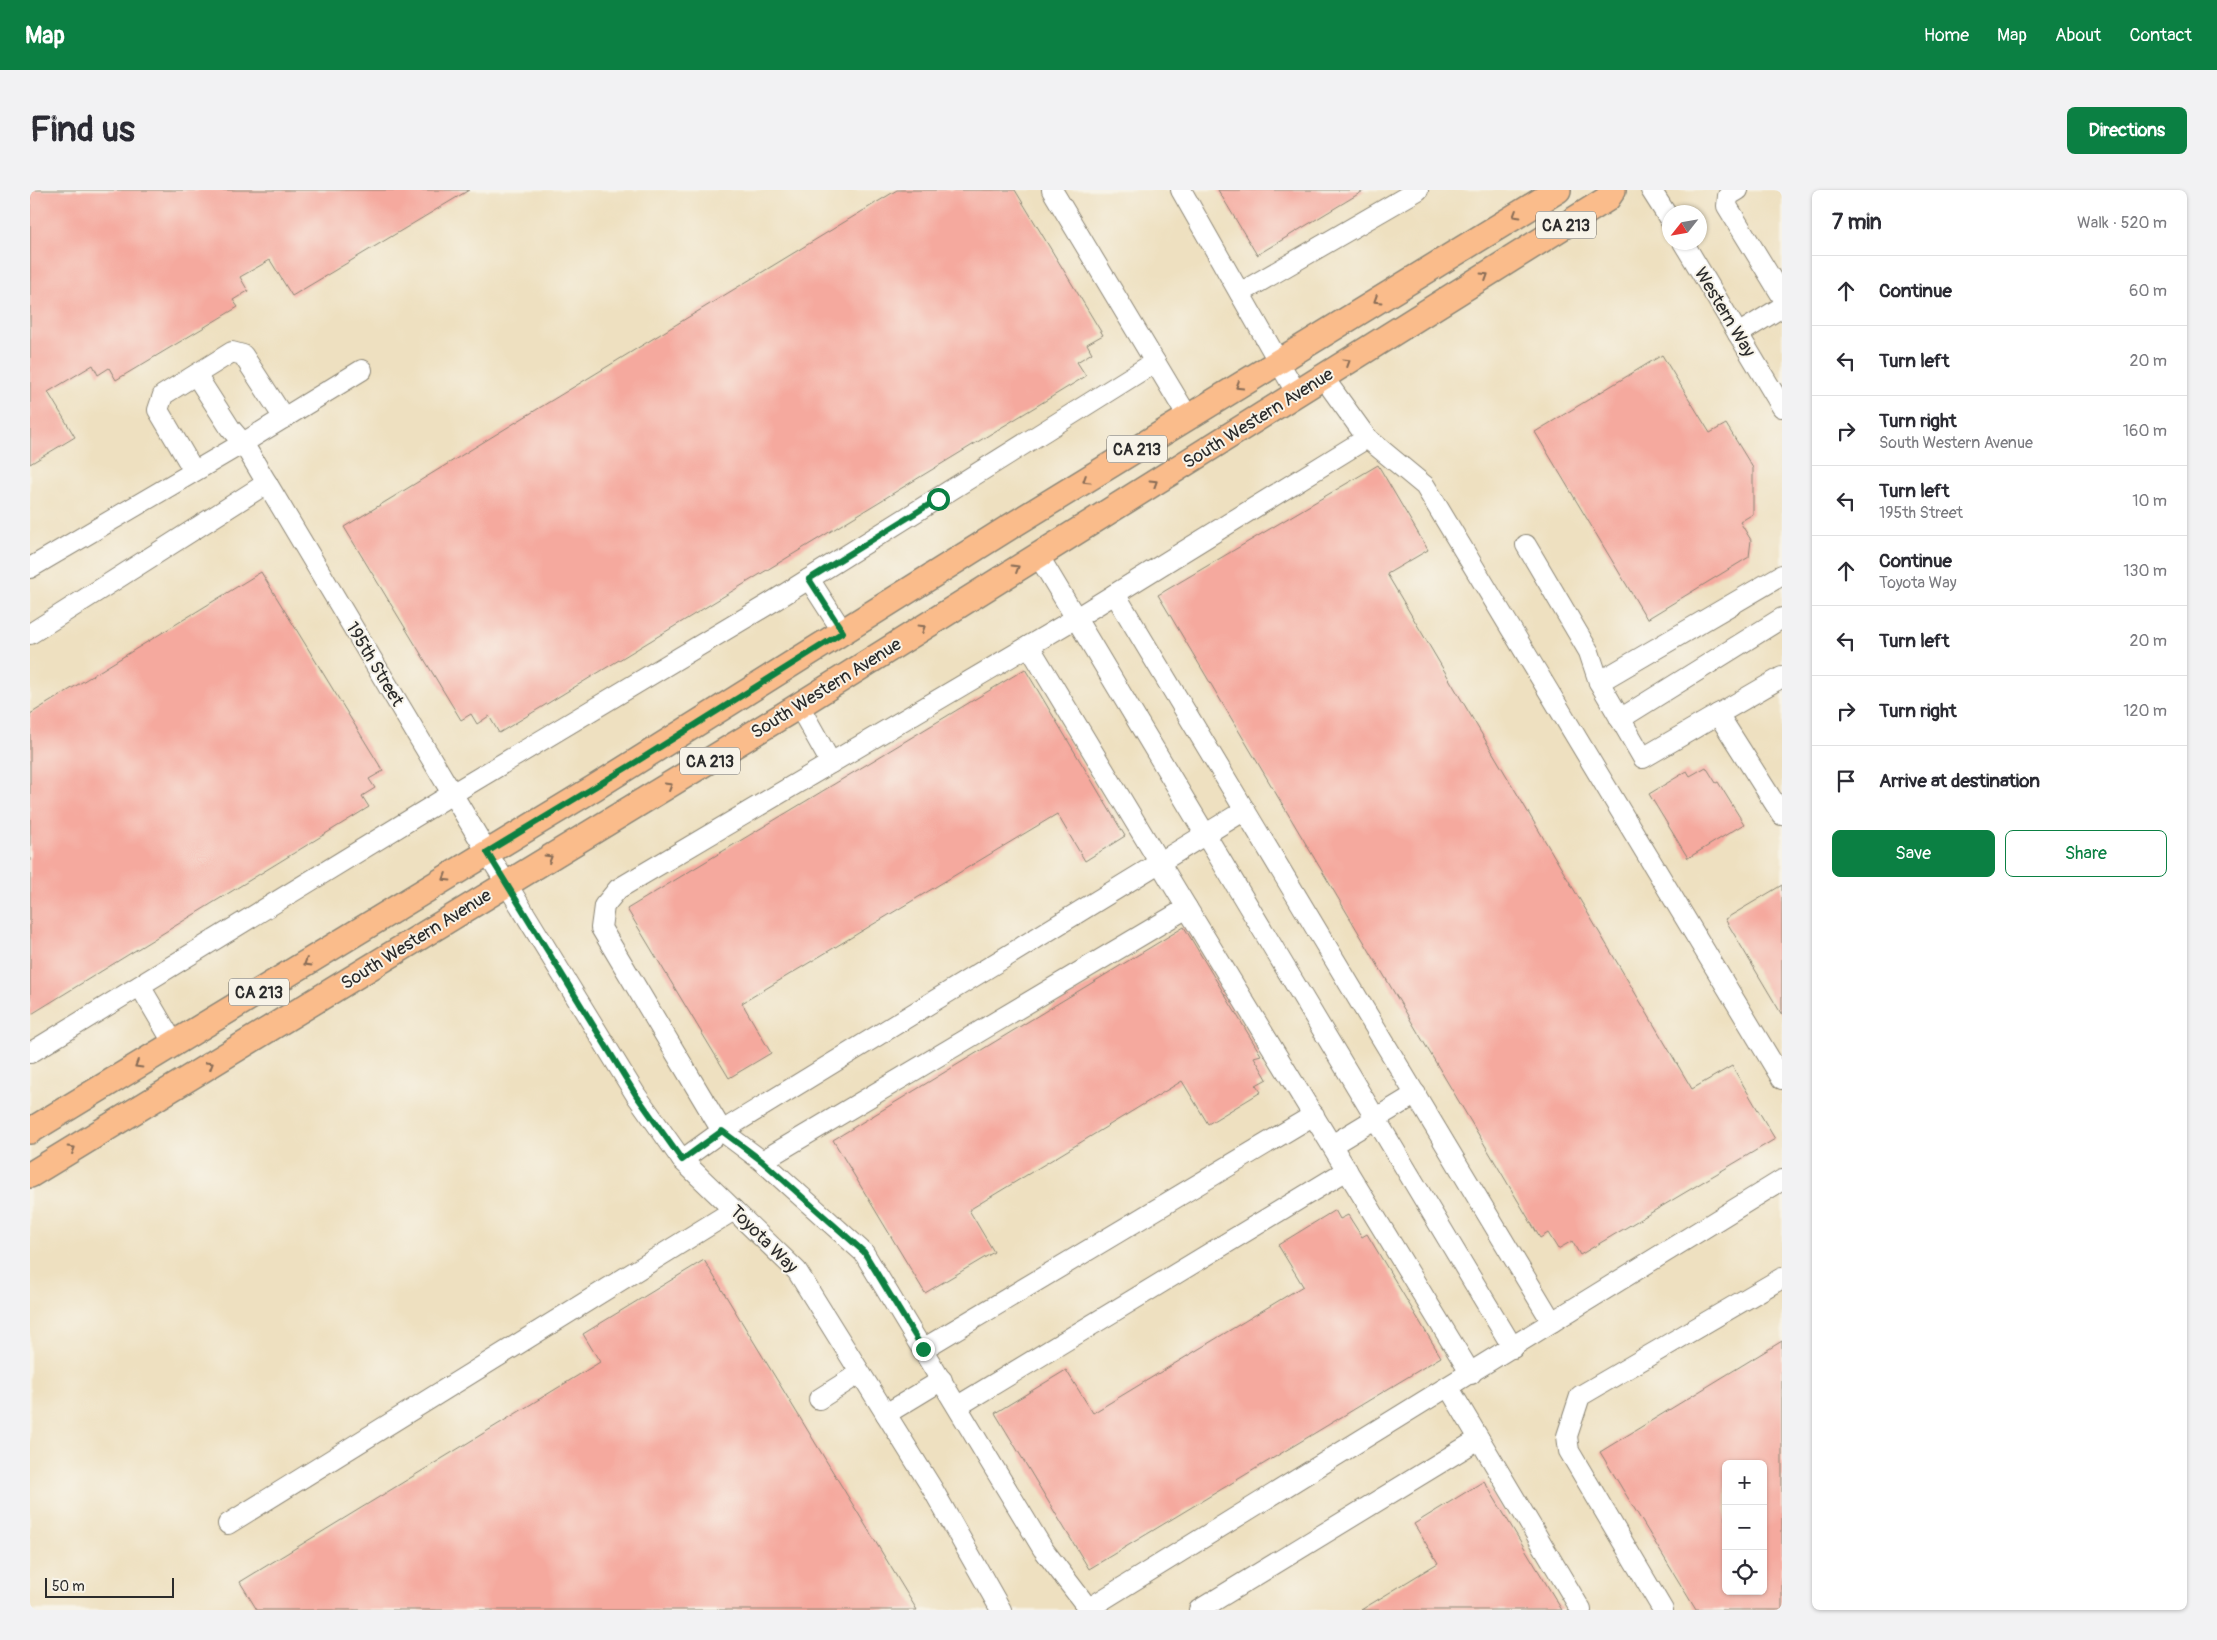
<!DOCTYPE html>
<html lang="en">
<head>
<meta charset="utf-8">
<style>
  :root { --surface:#fff; --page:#f2f2f3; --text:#2b2b33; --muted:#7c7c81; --line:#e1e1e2; --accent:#0b8043 }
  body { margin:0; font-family:Pangolin,sans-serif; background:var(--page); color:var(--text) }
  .controls { position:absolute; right:15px; bottom:15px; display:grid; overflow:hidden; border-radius:8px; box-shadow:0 1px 4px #0004 }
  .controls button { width:45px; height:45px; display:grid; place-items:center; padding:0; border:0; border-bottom:1px solid var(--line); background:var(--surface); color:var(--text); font:25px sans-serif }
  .compass { position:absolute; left:1632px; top:15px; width:45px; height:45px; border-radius:50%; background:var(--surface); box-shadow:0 1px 4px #0004; rotate:239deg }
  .scale { position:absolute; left:15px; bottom:12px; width:129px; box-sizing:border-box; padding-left:5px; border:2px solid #2b2b2b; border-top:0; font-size:14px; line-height:18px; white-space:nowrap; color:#2b2b2b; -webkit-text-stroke:4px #f7f3e8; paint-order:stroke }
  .stop { position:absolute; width:15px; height:15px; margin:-11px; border:4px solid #0b8043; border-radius:50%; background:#fff }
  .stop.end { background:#0b8043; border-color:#fff; box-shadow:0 1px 5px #0008 }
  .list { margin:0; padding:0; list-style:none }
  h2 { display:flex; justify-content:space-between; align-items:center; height:65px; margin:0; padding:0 20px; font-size:21px }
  h2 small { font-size:16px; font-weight:400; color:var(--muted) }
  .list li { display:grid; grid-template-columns:32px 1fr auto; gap:15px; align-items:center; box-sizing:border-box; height:70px; padding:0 20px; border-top:1px solid var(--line) }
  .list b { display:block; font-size:19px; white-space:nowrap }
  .list p { margin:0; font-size:16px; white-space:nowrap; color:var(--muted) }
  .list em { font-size:16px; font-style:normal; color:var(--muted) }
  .actions { display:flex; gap:10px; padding:15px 20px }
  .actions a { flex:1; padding:11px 0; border:1px solid var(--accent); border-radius:8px; text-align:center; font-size:18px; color:var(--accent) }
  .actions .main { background:var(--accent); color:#fff }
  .icon { flex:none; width:28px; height:28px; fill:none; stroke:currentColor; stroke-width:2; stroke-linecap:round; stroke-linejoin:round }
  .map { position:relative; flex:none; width:1752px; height:1420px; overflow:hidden; border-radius:8px }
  header { display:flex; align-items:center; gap:30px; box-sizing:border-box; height:70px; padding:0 25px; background:var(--accent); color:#fff }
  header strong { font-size:24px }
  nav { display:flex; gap:28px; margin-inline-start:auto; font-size:18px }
  .intro { display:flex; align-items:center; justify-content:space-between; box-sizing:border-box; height:120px; padding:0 30px }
  h1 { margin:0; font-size:35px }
  .button { padding:12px 22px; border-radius:8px; background:var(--accent); color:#fff; font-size:18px; font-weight:700 }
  main { display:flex; gap:30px; padding:0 30px }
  aside { flex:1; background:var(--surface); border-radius:8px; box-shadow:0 1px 4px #0004 }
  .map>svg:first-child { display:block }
</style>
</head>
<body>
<header>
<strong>Map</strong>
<nav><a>Home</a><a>Map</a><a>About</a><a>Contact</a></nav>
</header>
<div class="intro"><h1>Find us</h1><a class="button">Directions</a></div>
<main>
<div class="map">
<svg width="1752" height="1420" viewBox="0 0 1752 1420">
  <rect width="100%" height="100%" fill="#f7f3e8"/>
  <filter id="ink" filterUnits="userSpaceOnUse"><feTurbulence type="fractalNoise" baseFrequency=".02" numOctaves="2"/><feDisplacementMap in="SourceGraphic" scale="10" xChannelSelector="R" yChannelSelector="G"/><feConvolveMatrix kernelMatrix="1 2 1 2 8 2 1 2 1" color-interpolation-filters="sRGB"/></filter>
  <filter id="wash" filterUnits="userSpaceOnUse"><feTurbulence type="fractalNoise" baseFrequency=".0096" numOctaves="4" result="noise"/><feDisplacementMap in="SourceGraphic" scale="20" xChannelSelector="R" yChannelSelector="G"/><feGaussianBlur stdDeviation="1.12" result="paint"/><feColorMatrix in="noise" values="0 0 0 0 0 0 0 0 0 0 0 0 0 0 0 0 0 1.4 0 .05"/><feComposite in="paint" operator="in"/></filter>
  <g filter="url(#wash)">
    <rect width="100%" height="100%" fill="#eee0c0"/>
    <g id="blocks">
      <g fill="#f5a99e" fill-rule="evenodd">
        <polygon points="0,0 439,0 262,106 240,70 210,87 218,101 203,110 208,117 86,190 79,178 68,185 63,175 18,202 45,247 0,274"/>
        <polygon points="867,0 985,0 1073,145 1057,154 1062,163 1047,172 1056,186 469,543 459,526 447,534 441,524 431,530 314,337"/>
        <polygon points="1188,0 1335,0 1227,65"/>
        <polygon points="1632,165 1680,243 1696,234 1723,278 1723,324 1710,332 1721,350 1719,367 1617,429 1505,242"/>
        <polygon points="1348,275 1398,360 1357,384 1662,899 1702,876 1745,949 1550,1065 1542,1051 1528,1059 1518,1043 1510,1048 1128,405"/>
        <polygon points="231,382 353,581 339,589 345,598 332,606 339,617 0,825 0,524"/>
        <polygon points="995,479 1095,646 1055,671 1027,624 712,813 741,863 699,888 597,719"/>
        <polygon points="1676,577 1686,593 1688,592 1714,634 1658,668 1619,604 1657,581 1660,586"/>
        <polygon points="1752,695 1752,825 1695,729"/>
        <polygon points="1154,737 1231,865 1224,867 1237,889 1226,895 1231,902 1178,934 1152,891 939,1020 964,1062 895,1103 803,950"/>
        <polygon points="1305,1020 1310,1029 1318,1025 1332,1047 1337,1044 1411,1167 1059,1379 965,1223 1036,1180 1063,1223 1273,1096 1248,1055"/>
        <polygon points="674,1070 887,1420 227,1420 210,1392 570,1172 553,1144"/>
        <path d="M1752,1151V1420H1666L1570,1262ZM1696,1274H1733V1401H1696Z"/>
        <polygon points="1454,1291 1532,1420 1331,1420 1408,1373 1384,1334"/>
      </g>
    </g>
  </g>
  <g filter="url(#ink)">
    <use href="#blocks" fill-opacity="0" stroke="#8c8676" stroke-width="1"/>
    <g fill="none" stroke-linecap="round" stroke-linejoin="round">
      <defs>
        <g id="minor">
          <polyline points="1022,0 1158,227"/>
          <polyline points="1151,0 1267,204"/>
          <polyline points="1621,0 1640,30"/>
          <polyline points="1708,0 1698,6 1697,16 1752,106"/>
          <polyline points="1653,52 1752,217"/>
          <polyline points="1210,103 1388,0"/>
          <polyline points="1708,144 1752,117"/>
          <polyline points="166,185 200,238 213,253 457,662 606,905 652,970 767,1081 902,1298 971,1420"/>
          <polyline points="1293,187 1337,248 1395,296 1752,889"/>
          <polyline points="164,281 128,220 133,205 202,162 213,165 254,228"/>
          <polyline points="1496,355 1559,462 1569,492 1613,568 1752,487"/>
          <polyline points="1008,365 1483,1158"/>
          <polyline points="0,378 213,253 332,180"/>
          <polyline points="779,389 813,442"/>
          <polyline points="1085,404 1522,1132"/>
          <polyline points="0,444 237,293"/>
          <polyline points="999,456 1157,718"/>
          <polyline points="1569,492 1752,385"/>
          <polyline points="769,516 801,573"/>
          <polyline points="1688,524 1752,625"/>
          <polyline points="1590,529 1752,428"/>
          <polyline points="110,796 144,854"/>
          <polyline points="0,863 422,604 742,412 1125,172"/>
          <polyline points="1302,955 1386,904"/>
          <polyline points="652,970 692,941 1215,620"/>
          <polyline points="732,971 692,941 571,738 574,716 588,699 1046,428 1337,248"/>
          <polyline points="893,1159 1284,925"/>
          <polyline points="1419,1198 1551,1420"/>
          <polyline points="789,1209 830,1183"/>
          <polyline points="928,1216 1317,980"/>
          <polyline points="856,1224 912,1190"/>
          <polyline points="198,1334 704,1020"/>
          <polyline points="1058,1418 1013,1359 834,1063 732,971 1157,718 1441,1184"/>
          <polyline points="1056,1420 1752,990"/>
          <polyline points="1169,1420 1449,1249"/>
          <polyline points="1633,1420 1539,1261 1537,1246 1550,1206 1752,1088"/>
        </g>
        <g id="major">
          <polyline points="0,941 564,598 978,338 1528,0"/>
          <polyline points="0,985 762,520 1577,9 1583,0"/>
        </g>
      </defs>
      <use href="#minor" stroke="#8c8676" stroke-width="22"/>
      <use href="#major" stroke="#8c8676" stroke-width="28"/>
      <use href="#minor" stroke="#fff" stroke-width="20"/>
      <use href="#major" stroke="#fabc8b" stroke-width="25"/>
    </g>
    <defs><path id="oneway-chevron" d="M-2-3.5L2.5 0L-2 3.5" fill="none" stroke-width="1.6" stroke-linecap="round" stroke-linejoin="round" transform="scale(1.25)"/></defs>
    <g stroke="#886c56">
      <use href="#oneway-chevron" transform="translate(1486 25) rotate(149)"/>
      <use href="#oneway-chevron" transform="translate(1455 86) rotate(-32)"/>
      <use href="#oneway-chevron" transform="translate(1347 110) rotate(148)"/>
      <use href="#oneway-chevron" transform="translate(1317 172) rotate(-32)"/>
      <use href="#oneway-chevron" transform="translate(1209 196) rotate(148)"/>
      <use href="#oneway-chevron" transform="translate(1056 290) rotate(148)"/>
      <use href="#oneway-chevron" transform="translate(1124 293) rotate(-32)"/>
      <use href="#oneway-chevron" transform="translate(986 378) rotate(-31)"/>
      <use href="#oneway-chevron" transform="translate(892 438) rotate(-32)"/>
      <use href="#oneway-chevron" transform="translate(639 596) rotate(-31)"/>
      <use href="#oneway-chevron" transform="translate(519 668) rotate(-31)"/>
      <use href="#oneway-chevron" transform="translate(416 688) rotate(148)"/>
      <use href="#oneway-chevron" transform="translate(277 773) rotate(149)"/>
      <use href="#oneway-chevron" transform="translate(108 875) rotate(149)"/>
      <use href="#oneway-chevron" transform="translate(180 875) rotate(-31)"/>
      <use href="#oneway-chevron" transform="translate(42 959) rotate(-31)"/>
    </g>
  </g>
  <g fill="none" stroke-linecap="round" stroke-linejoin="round" filter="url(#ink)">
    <polyline stroke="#0b8043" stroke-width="6" points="893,1159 834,1062 732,971 692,941 652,970 606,905 457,662 606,572 813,442 779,389 908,309"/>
  </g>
  <g text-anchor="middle" stroke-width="4" stroke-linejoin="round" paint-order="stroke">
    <g fill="#f7f3e8" stroke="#686764" stroke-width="1">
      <rect x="1506" y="21.5" width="60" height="27" rx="4"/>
      <rect x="1077" y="245.5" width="60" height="27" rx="4"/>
      <rect x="650" y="557.5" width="60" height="27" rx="4"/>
      <rect x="199" y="788.5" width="60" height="27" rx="4"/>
    </g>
    <g font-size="16" font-weight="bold" fill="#2b2b2b">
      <text x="1536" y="41">CA 213</text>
      <text x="1107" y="265">CA 213</text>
      <text x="680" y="577">CA 213</text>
      <text x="229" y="808">CA 213</text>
    </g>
    <g font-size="18" fill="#2b2b2b" stroke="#f7f3e8">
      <text transform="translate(1695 122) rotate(59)" y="6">Western Way</text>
      <text transform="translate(1228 228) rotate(-32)" y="6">South Western Avenue</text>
      <text transform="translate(345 474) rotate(59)" y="6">195th Street</text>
      <text transform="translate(796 498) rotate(-32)" y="6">South Western Avenue</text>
      <text transform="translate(386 749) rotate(-32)" y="6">South Western Avenue</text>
      <text transform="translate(734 1049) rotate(45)" y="6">Toyota Way</text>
    </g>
  </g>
</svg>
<div class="controls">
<button>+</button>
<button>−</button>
<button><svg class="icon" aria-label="locate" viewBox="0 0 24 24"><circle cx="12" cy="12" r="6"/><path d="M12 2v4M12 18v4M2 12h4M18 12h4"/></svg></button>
</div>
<svg class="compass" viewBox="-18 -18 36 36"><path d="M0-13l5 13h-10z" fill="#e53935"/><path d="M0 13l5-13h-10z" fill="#7c7c81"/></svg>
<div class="scale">50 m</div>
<div class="stop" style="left:908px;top:309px"></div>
<div class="stop end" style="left:893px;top:1159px"></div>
</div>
<aside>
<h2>7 min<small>Walk · 520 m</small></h2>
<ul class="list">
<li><svg class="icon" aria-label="ahead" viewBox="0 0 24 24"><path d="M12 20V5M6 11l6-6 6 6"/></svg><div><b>Continue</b></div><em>60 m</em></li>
<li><svg class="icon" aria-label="left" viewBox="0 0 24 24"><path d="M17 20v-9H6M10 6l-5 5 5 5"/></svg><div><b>Turn left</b></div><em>20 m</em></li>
<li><svg class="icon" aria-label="right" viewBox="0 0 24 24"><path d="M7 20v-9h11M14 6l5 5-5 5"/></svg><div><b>Turn right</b><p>South Western Avenue</p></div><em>160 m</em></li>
<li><svg class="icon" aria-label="left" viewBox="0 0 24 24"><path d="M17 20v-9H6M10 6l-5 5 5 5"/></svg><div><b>Turn left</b><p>195th Street</p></div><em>10 m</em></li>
<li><svg class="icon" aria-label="ahead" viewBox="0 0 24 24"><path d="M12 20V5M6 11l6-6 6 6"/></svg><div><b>Continue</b><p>Toyota Way</p></div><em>130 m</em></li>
<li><svg class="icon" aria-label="left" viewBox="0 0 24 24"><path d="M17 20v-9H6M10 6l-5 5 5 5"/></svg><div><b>Turn left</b></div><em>20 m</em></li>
<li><svg class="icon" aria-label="right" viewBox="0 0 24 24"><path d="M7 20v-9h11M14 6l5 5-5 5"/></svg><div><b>Turn right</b></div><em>120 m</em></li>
<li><svg class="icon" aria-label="arrive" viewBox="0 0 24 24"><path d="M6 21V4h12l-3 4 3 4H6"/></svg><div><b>Arrive at destination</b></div></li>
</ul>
<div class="actions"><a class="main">Save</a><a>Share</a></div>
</aside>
</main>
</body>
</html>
